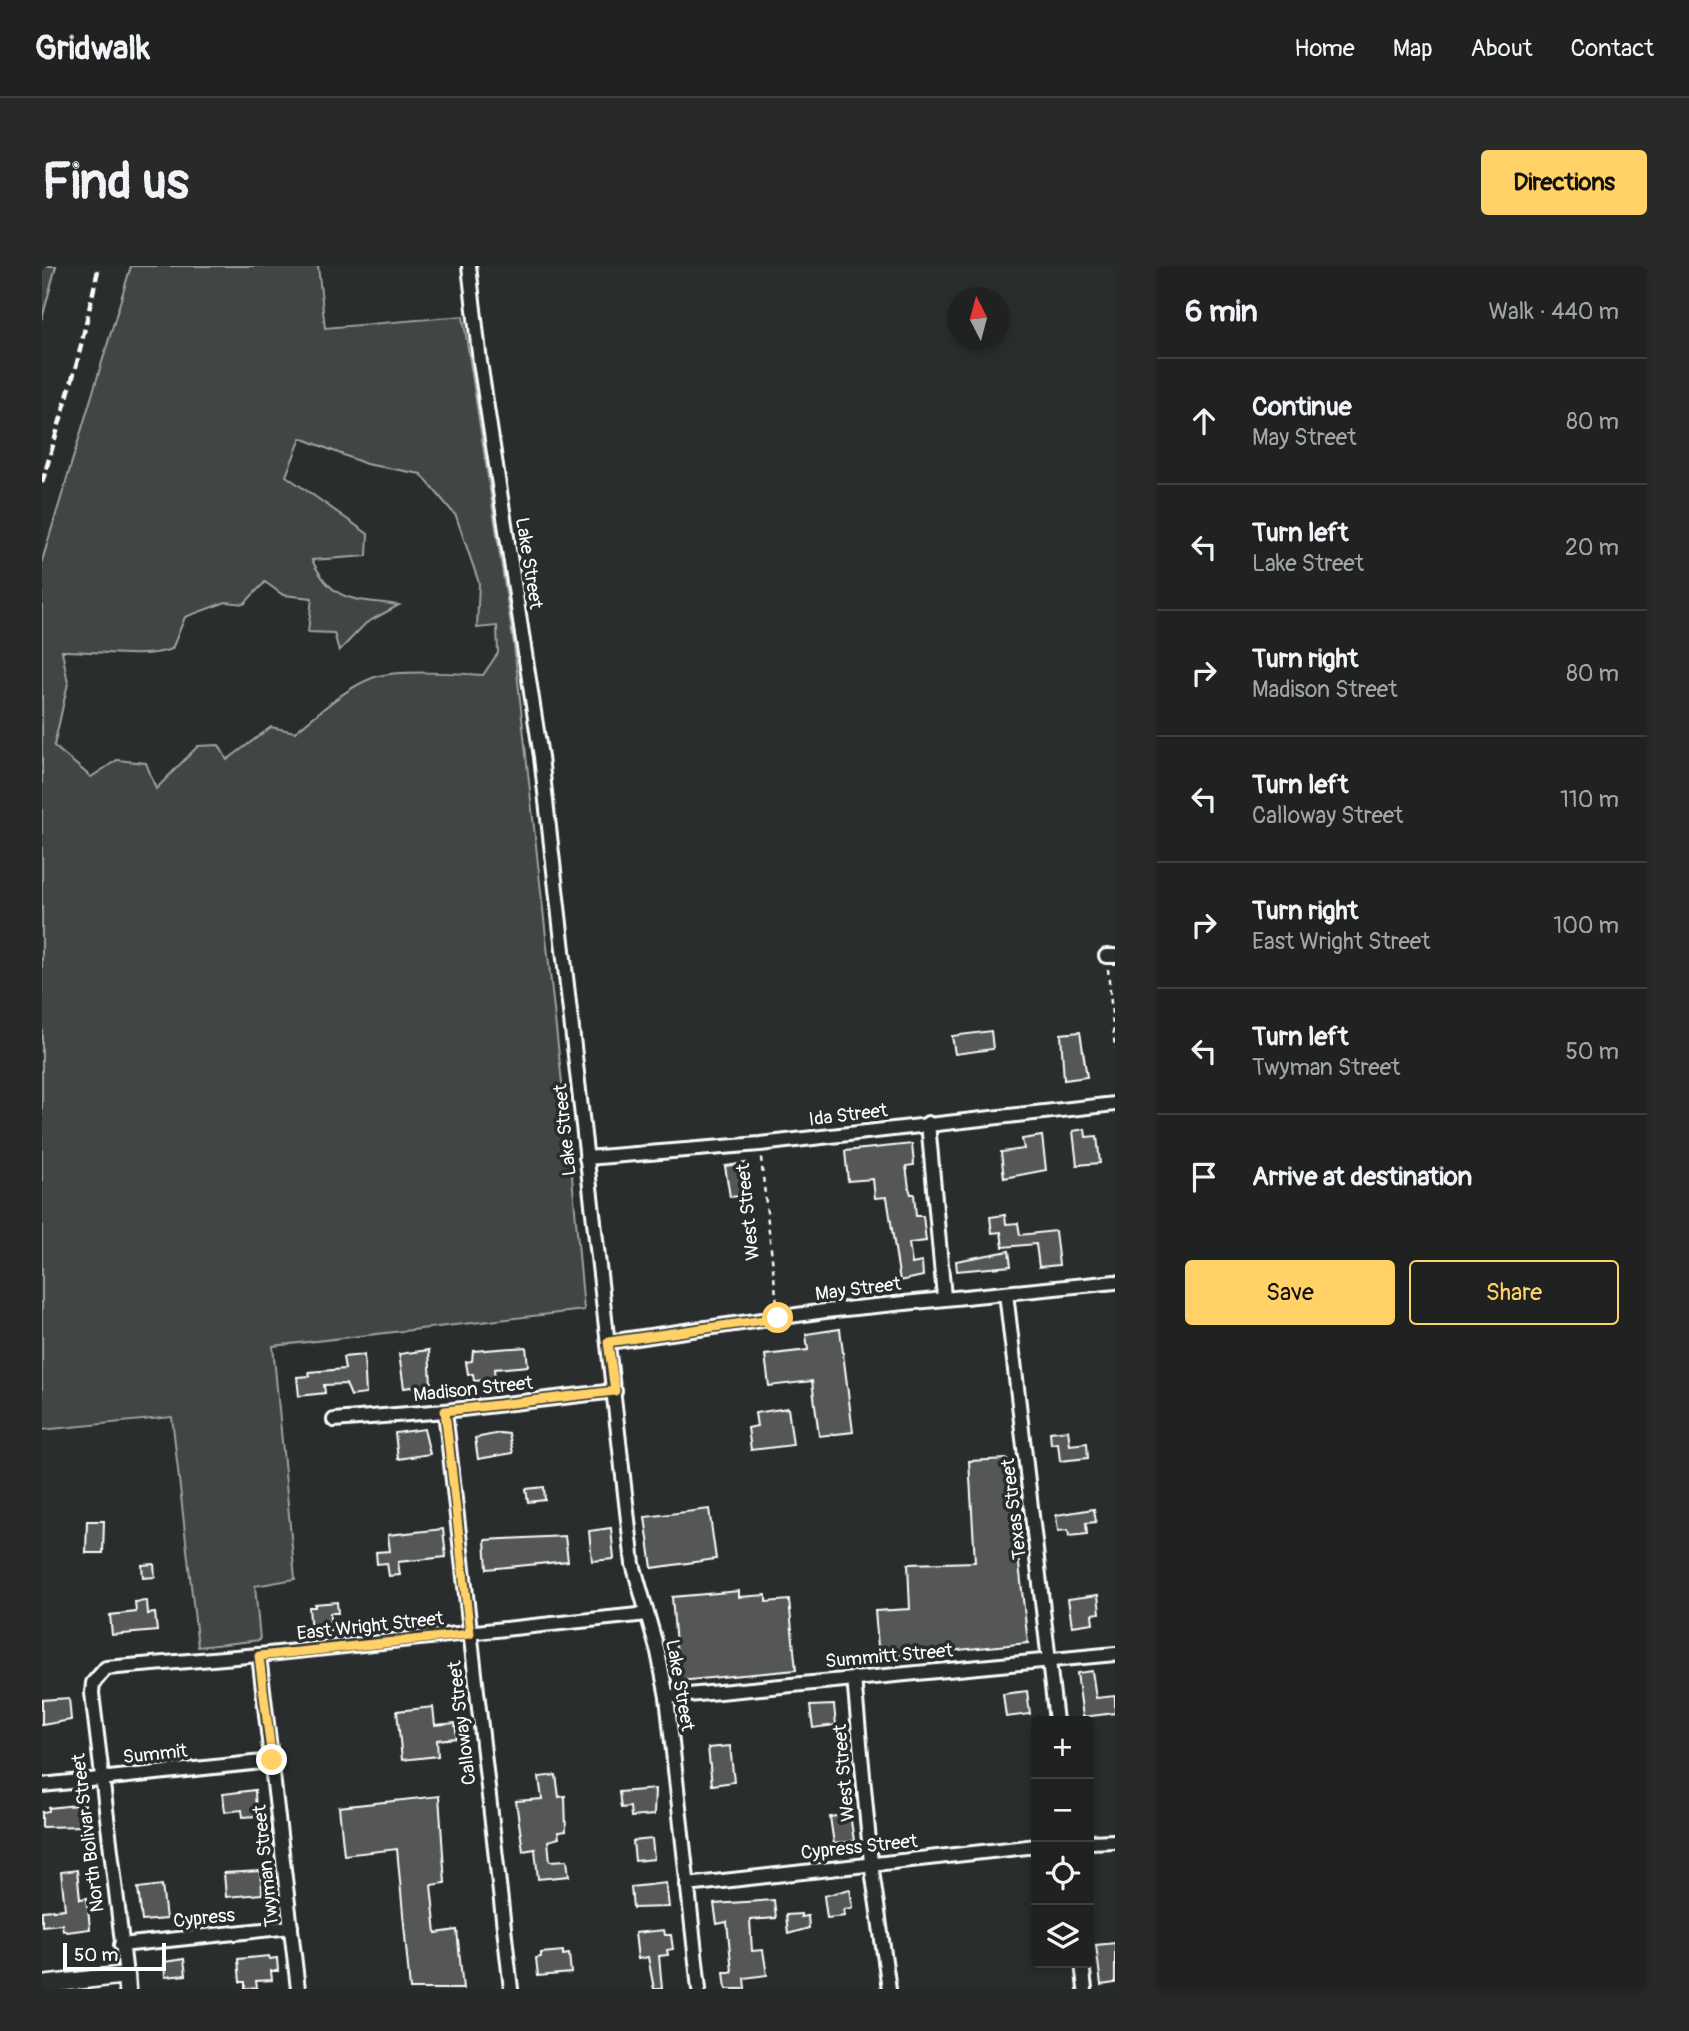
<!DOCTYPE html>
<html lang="en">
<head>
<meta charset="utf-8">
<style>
  :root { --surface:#202222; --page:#282a2a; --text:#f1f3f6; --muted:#a2a4a5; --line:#3d3f40; --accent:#ffd166 }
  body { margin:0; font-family:Pangolin,sans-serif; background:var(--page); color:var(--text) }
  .controls { position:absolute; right:21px; bottom:21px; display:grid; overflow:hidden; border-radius:7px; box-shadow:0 4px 10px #0003 }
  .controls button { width:63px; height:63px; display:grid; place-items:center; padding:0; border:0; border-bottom:2px solid var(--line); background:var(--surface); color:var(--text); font:35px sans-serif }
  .compass { position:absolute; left:905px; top:21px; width:63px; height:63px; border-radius:50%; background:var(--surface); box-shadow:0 4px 10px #0003; rotate:354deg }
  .scale { position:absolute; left:21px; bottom:18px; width:103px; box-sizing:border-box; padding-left:7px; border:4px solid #fff; border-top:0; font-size:19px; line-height:24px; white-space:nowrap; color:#fff; -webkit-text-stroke:5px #2a2d2e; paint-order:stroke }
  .stop { position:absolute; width:21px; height:21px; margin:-16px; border:5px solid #ffd166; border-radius:50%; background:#fff }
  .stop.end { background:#ffd166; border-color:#fff; box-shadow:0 2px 7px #0008 }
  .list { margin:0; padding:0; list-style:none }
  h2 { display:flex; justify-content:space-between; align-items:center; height:91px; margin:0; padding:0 28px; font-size:30px }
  h2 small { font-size:23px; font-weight:400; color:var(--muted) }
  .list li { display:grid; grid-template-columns:46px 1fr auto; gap:21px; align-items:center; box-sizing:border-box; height:126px; padding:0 28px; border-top:2px solid var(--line) }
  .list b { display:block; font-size:26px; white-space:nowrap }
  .list p { margin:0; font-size:23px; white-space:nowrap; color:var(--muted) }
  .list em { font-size:23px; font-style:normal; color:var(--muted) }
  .actions { display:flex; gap:14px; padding:21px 28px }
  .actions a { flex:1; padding:16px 0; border:2px solid var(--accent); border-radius:7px; text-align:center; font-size:24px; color:var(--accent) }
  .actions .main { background:var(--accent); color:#111 }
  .icon { flex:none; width:38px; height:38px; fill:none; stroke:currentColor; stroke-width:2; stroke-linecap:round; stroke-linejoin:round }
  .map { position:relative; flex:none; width:1073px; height:1723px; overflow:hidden; border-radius:7px }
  header { display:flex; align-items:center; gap:42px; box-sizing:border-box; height:98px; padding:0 35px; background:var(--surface); border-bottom:2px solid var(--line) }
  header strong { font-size:33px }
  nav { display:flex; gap:38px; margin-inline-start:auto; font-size:24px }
  .intro { display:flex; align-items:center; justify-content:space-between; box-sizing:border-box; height:168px; padding:0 42px }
  h1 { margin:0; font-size:49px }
  .button { padding:18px 32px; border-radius:7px; background:var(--accent); color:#111; font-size:24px; font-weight:700 }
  main { display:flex; gap:42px; padding:0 42px }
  aside { flex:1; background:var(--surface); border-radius:7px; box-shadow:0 4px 10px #0003 }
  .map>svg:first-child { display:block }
</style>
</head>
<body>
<header>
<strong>Gridwalk</strong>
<nav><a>Home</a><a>Map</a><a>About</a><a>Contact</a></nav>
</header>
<div class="intro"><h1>Find us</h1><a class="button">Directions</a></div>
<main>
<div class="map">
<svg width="1073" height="1723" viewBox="0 0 1073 1723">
  <rect width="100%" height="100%" fill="#2a2d2e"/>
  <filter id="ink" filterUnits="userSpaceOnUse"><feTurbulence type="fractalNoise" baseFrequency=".0143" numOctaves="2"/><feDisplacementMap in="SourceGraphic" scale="14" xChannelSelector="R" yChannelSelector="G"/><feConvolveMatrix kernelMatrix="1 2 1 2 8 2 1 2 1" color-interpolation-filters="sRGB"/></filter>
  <g filter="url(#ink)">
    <g fill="#414445" stroke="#a0a2a2" stroke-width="2" fill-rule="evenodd">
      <polygon points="0,0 14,0 0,53"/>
      <path d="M89,0H276L283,62L421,50L472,379L529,899L542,1044L231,1080L253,1313L213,1320L218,1374L156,1381L130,1151L0,1164V295ZM259,172L324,198L379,208L414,250L437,317L435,362L455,360L456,387L441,409C417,407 354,404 333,411C304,421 277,447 253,466L229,461L185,494L177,479L156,480L114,523L104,497L75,494L49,511L12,480L26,417L20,385C55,384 99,394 130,383L143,351L184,336L202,338L223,316L241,329L270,332L266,366L292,367L297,385L324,357L357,339C312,332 292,339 270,294L325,290L326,268L244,210Z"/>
    </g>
    <g fill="#555758" stroke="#fff" stroke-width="2">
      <polygon points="949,765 951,783 913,788 910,770"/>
      <polygon points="1038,766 1045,811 1022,814 1019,768"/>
      <polygon points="1043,863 1044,871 1055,870 1058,897 1035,899 1031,865"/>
      <polygon points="1000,870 1004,904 962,912 959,886 982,883 980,873"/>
      <polygon points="870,878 872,899 864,900 867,922 869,928 872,928 874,950 881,950 884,975 867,977 870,998 880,996 881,1010 858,1015 845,931 833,932 831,913 806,915 803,885"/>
      <polygon points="704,897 708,929 688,931 683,900"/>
      <polygon points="963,949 964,958 976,957 978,969 1013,965 1017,999 997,1001 994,978 961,981 959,966 950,967 948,951"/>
      <polygon points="967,985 969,1000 915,1005 914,995"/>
      <polygon points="798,1063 811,1166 777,1170 770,1115 727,1120 723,1089 766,1084 764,1068"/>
      <polygon points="484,1081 486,1100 452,1103 453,1113 432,1115 431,1108 426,1108 424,1096 430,1095 431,1085"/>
      <polygon points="387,1084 389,1118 362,1122 357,1088"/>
      <polygon points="322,1089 324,1128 309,1130 304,1118 282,1119 283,1127 257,1130 255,1111 268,1110 267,1106 303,1103 301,1091"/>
      <polygon points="746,1142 751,1179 709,1184 706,1162 715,1160 713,1147"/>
      <polygon points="382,1163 388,1188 356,1193 353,1167"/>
      <polygon points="1026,1164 1028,1179 1045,1177 1046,1192 1018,1195 1016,1177 1009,1178 1008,1166"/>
      <polygon points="458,1167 467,1168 471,1187 436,1193 433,1172"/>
      <polygon points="965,1193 986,1377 837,1392 833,1345 868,1343 866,1298 933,1296 927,1195"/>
      <polygon points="502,1221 503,1234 486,1236 484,1223"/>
      <polygon points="667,1243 674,1293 610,1302 603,1251"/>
      <polygon points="1052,1243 1054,1256 1044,1257 1045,1268 1027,1270 1026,1264 1016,1265 1014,1249"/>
      <polygon points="45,1255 62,1255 61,1287 44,1287"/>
      <polygon points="569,1262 572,1293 550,1295 547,1265"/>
      <polygon points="401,1263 404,1291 356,1296 358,1309 347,1310 345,1297 335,1298 334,1286 348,1285 346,1269"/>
      <polygon points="523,1270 526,1295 445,1303 443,1274"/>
      <polygon points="112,1298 113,1311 101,1312 100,1299"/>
      <polygon points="697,1325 697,1331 724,1329 724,1336 747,1334 754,1404 637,1415 630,1331"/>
      <polygon points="1056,1329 1058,1347 1050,1348 1051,1357 1030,1360 1026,1333"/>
      <polygon points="105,1335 106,1348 113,1347 115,1365 70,1369 68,1349 94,1346 93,1336"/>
      <polygon points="295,1336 296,1347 288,1347 288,1366 269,1368 267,1341 273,1341 273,1338"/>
      <polygon points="1050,1405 1054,1432 1073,1430 1073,1447 1041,1451 1035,1407"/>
      <polygon points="985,1425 988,1448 964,1451 961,1428"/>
      <polygon points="27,1432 29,1454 0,1459 0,1434"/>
      <polygon points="792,1439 794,1459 771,1462 768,1440"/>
      <polygon points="391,1441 393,1459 413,1457 415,1472 395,1474 396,1490 360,1494 355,1445"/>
      <polygon points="688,1480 692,1516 670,1519 666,1482"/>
      <polygon points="514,1509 517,1531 523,1530 524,1565 516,1566 517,1572 506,1575 508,1595 525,1594 527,1610 496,1613 493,1583 481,1585 474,1535 500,1533 497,1511"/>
      <polygon points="613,1523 612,1549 589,1551 588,1541 579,1542 577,1526"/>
      <polygon points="213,1524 214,1550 201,1551 200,1544 183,1546 181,1528"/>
      <polygon points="397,1530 403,1617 389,1619 394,1667 415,1664 421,1723 368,1723 355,1583 302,1589 297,1541"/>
      <polygon points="43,1538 43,1560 0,1561 0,1546 7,1545 7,1542"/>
      <polygon points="808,1548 812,1575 792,1578 788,1551"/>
      <polygon points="610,1573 612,1593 593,1595 591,1575"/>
      <polygon points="35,1604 38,1633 45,1632 48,1663 25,1666 21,1664 20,1658 0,1660 0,1645 23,1643 19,1606"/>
      <polygon points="219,1605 220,1628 184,1631 182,1607"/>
      <polygon points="624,1617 627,1641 591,1642 589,1621"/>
      <polygon points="120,1619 124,1653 100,1655 96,1622"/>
      <polygon points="808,1623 811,1642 802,1643 803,1650 785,1652 782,1630"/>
      <polygon points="732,1634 734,1652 708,1654 710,1685 721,1684 725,1709 702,1712 703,1723 684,1723 682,1706 690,1706 685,1656 675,1658 672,1638"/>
      <polygon points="759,1648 759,1651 766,1650 767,1662 746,1668 744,1649"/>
      <polygon points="622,1664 623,1669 629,1669 631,1683 625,1684 626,1689 617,1690 620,1723 612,1723 606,1691 596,1693 593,1667"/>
      <polygon points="1073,1677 1073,1717 1059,1719 1054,1679"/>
      <polygon points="521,1685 521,1689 527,1688 529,1707 496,1710 494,1692 499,1691 499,1687"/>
      <polygon points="227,1690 228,1693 235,1692 236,1705 229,1705 230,1714 214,1715 215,1722 203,1723 203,1716 198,1716 196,1693"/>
      <polygon points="142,1693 144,1709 123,1711 122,1696"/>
    </g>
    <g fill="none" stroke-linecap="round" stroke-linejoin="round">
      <defs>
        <g id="minor">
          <polyline points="427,0 438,96 499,491 591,1298 616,1386 625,1431 657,1723"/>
          <polyline points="1064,690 1073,690"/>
          <polyline points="886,857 902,1031"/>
          <polyline points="544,892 718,878 1073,838"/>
          <polyline points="964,1027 1014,1455"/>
          <polyline points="566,1076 783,1045 1073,1016"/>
          <polyline points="403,1145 469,1723"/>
          <polyline points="292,1154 403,1145 573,1125"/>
          <polyline points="217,1389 256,1723"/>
          <polyline points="812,1412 829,1597 847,1723"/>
          <polyline points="625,1431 1073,1388"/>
          <polyline points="0,1519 230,1495"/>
          <polyline points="1047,1576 1073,1575"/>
          <polyline points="645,1619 994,1580"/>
          <polyline points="79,1679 249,1661"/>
          <polyline points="1040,1697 1043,1723"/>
          <polyline points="84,1709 50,1427 51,1417 64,1402 217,1389 605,1348"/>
        </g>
        <polyline id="tertiary" points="0,1719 84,1709 85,1723"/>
      </defs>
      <use href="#minor" stroke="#fff" stroke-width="18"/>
      <use href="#tertiary" stroke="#fff" stroke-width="21"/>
      <g stroke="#fff" stroke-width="2.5" stroke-dasharray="5 5" stroke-linecap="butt">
        <polyline points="1066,703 1073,783"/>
        <polyline points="719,892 735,1038"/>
      </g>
      <use href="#minor" stroke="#2a2d2e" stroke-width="12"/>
      <use href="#tertiary" stroke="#2a2d2e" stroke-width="16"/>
      <polyline stroke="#fff" stroke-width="4.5" stroke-dasharray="10 5" stroke-linecap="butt" points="0,217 35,97 57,0"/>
    </g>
  </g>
  <g fill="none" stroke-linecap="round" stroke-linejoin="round" filter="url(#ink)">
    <polyline stroke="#ffd166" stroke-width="9" points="230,1494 217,1390 428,1368 403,1145 573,1125 566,1076 736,1052"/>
  </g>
  <g text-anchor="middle" stroke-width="7" stroke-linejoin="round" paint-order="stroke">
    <g font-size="19" fill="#fff" stroke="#2a2d2e">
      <text transform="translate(488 297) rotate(81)" y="7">Lake Street</text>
      <text transform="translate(806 848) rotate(-7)" y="7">Ida Street</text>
      <text transform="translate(522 864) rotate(-96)" y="7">Lake Street</text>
      <text transform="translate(705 946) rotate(-96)" y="7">West Street</text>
      <text transform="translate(816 1022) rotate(-7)" y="7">May Street</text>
      <text transform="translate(431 1122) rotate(-6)" y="7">Madison Street</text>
      <text transform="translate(971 1243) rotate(-97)" y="7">Texas Street</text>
      <text transform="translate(328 1359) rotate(-6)" y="7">East Wright Street</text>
      <text transform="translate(847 1389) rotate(-5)" y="7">Summitt Street</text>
      <text transform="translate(639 1419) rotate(80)" y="7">Lake Street</text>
      <text transform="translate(419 1457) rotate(-97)" y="7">Calloway Street</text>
      <text transform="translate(113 1487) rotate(-6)" y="7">Summit</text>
      <text transform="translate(801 1507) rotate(-95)" y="7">West Street</text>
      <text transform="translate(45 1567) rotate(-97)" y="7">North Bolivar Street</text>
      <text transform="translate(817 1580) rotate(-6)" y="7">Cypress Street</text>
      <text transform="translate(223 1600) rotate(-96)" y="7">Twyman Street</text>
      <text transform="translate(162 1651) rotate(-6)" y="7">Cypress</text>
    </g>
  </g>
</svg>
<div class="controls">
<button>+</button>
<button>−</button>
<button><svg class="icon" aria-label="locate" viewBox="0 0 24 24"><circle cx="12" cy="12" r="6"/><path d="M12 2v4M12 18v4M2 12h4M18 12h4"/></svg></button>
<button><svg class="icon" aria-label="layers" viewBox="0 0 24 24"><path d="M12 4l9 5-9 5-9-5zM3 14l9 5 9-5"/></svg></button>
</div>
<svg class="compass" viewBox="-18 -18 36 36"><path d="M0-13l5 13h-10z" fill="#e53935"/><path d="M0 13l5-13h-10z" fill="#a2a4a5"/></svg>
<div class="scale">50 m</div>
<div class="stop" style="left:736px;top:1052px"></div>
<div class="stop end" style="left:230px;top:1494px"></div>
</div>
<aside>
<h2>6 min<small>Walk · 440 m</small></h2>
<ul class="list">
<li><svg class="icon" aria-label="ahead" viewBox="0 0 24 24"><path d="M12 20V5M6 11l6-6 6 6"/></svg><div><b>Continue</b><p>May Street</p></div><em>80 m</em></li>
<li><svg class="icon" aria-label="left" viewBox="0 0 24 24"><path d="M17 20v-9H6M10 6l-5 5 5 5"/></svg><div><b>Turn left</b><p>Lake Street</p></div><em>20 m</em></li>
<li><svg class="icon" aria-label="right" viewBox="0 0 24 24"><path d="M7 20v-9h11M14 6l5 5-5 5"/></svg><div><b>Turn right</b><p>Madison Street</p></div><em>80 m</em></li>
<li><svg class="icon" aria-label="left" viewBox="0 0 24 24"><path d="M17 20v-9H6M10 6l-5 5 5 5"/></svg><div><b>Turn left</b><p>Calloway Street</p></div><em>110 m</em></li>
<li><svg class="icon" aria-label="right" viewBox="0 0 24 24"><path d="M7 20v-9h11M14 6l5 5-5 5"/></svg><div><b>Turn right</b><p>East Wright Street</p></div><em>100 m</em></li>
<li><svg class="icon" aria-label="left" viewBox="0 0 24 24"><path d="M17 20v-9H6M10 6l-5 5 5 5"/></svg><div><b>Turn left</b><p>Twyman Street</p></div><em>50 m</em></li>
<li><svg class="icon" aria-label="arrive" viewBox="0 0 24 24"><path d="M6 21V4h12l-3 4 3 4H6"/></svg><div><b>Arrive at destination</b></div></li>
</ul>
<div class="actions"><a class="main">Save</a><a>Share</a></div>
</aside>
</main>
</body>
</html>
